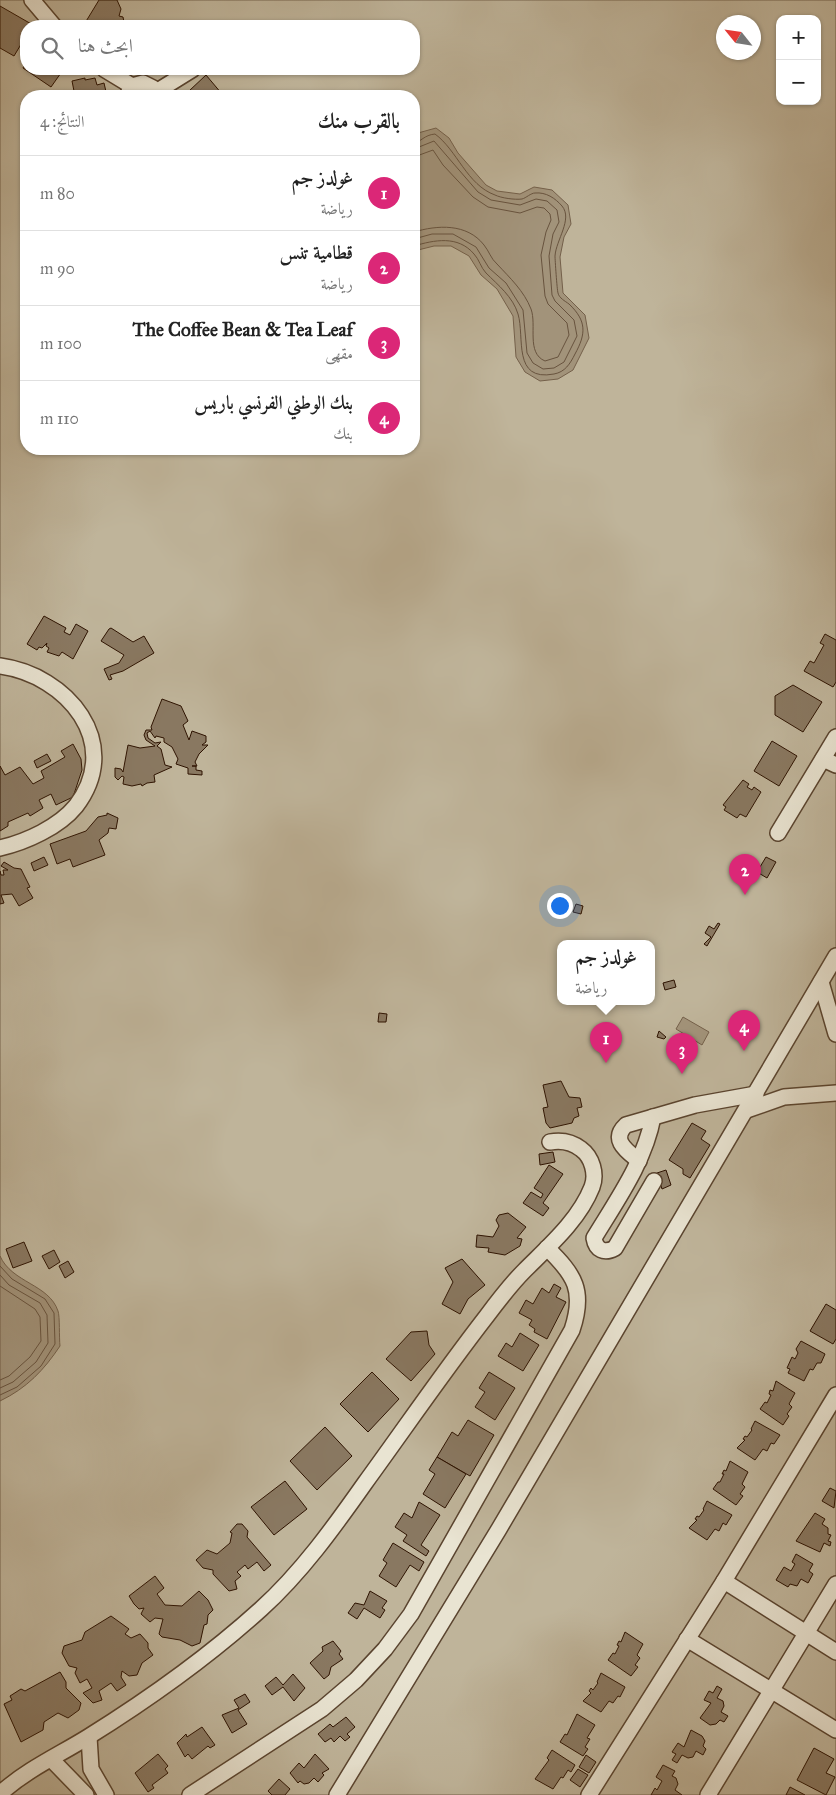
<!DOCTYPE html>
<html lang="ar">
<head>
<meta charset="utf-8">
<style>
  :root { --surface:#fff; --page:#f2f2f2; --text:#222; --muted:#767676; --line:#e0e0e0; --accent:#db2777 }
  body { margin:0; font-family:"IM FELL Great Primer",Amiri,serif; background:var(--page); color:var(--text); direction:rtl }
  .controls { position:absolute; right:15px; top:15px; display:grid; overflow:hidden; border-radius:10px; box-shadow:0 1px 4px #0004 }
  .controls button { width:45px; height:45px; display:grid; place-items:center; padding:0; border:0; border-bottom:1px solid var(--line); background:var(--surface); color:var(--text); font:25px sans-serif }
  .compass { position:absolute; left:716px; top:15px; width:45px; height:45px; border-radius:50%; background:var(--surface); box-shadow:0 1px 4px #0004; rotate:300deg }
  .you { position:absolute; left:559px; top:905px; width:18px; height:18px; margin:-12px; border:4px solid #fff; border-radius:50%; background:#1a73e8; box-shadow:0 0 0 8px #1a73e833 }
  .badge { display:grid; place-items:center; width:32px; height:32px; border-radius:50%; background:var(--accent); color:#fff; font-size:16px; font-weight:700 }
  .pin { position:absolute; translate:-50% -41px; filter:drop-shadow(0 1px 2px #0008) }
  .pin::after { content:''; position:absolute; top:26px; width:18px; height:15px; background:inherit; clip-path:polygon(0 0,100% 0,50% 100%) }
  .popup { position:absolute; left:557px; top:940px; width:98px; height:65px; box-sizing:border-box; display:grid; place-content:center; border-radius:10px; background:var(--surface); filter:drop-shadow(0 1px 4px #0005); font-size:16px; white-space:nowrap; color:var(--muted) }
  .popup b { font-size:19px; color:var(--text) }
  .popup::after { content:''; position:absolute; left:50%; top:100%; margin-left:-10px; border:10px solid transparent; border-top-color:var(--surface) }
  .list { margin:0; padding:0; list-style:none }
  h2 { display:flex; justify-content:space-between; align-items:center; height:65px; margin:0; padding:0 20px; font-size:21px }
  h2 small { font-size:16px; font-weight:400; color:var(--muted) }
  .list li { display:grid; grid-template-columns:32px 1fr auto; gap:15px; align-items:center; box-sizing:border-box; height:75px; padding:0 20px; border-top:1px solid var(--line) }
  .list b { display:block; font-size:19px; white-space:nowrap }
  .list p { margin:0; font-size:16px; white-space:nowrap; color:var(--muted) }
  .list em { font-size:16px; font-style:normal; color:var(--muted) }
  .icon { flex:none; width:28px; height:28px; fill:none; stroke:currentColor; stroke-width:2; stroke-linecap:round; stroke-linejoin:round }
  .map { position:relative; flex:none; width:836px; height:1795px; overflow:hidden; direction:ltr }
  .search { position:absolute; background:var(--surface); box-shadow:0 1px 4px #0004; left:20px; top:20px; width:400px; height:55px; display:flex; align-items:center; gap:12px; box-sizing:border-box; padding:0 18px; border-radius:20px; color:var(--muted); font-size:19px }
  .panel { position:absolute; background:var(--surface); box-shadow:0 1px 4px #0004; left:20px; top:90px; width:400px; height:365px; border-radius:20px; direction:rtl }
  .map>svg:first-child { display:block }
</style>
</head>
<body>
<div class="map">
<svg width="836" height="1795" viewBox="0 0 836 1795">
  <rect width="100%" height="100%" fill="#ddd5b9"/>
  <filter id="stains"><feTurbulence type="fractalNoise" baseFrequency=".004" numOctaves="4"/><feColorMatrix values="0 0 0 0 .2 0 0 0 0 .09 0 0 0 0 .02 0 0 0 .5 -.17"/></filter>
  <radialGradient id="worn" r=".72"><stop offset=".6" stop-color="#630" stop-opacity="0"/><stop offset="1" stop-color="#630" stop-opacity=".3"/></radialGradient>
  <path fill="#bfb49a" stroke="#76644e" fill-rule="evenodd" d="M0,0H836V1795H0ZM780,19H817V101H780ZM724,22H754V52H724ZM26,26H414V69H26ZM26,96H414V449H26ZM561,944H651V1002H561Z"/>
  <g fill="#a2937a" stroke="#74604a">
    <polygon points="436,128 449,138 458,153 486,185 497,191 520,194 534,187 552,190 568,205 571,224 564,237 560,257 563,293 585,315 589,338 573,370 558,379 540,381 525,372 516,357 513,316 497,289 481,275 469,256 451,246 434,246 414,251 414,143 418,133"/>
    <polygon points="683,1017 709,1032 702,1045 676,1029"/>
    <path d="M0,1256C12,1283 49,1284 58,1311C60,1316 59,1338 60,1346C44,1370 27,1388 0,1401Z"/>
  </g>
  <g fill="none" stroke-linecap="round" stroke-linejoin="round">
    <g stroke="#68533e" stroke-width="1">
      <path d="M414,143C421,142 424,135 435,134C457,150 467,185 495,195C501,198 515,200 522,199C526,198 531,193 535,193C546,192 555,198 562,206C573,219 556,240 555,256C555,259 557,290 558,293C559,298 565,301 569,304C587,321 586,334 575,354C570,364 565,372 554,374C512,382 525,337 518,314C513,297 498,285 486,273C481,268 479,259 474,254C458,235 434,240 414,246"/>
      <polyline points="414,149 434,141 478,192 491,200 520,205 536,199 547,201 557,210 559,222 553,234 549,256 552,295 555,301 574,320 577,336 564,362 554,368 543,369 533,363 527,353 523,310 506,283 489,268 476,247 453,234 432,234 414,239"/>
      <path d="M414,157L433,150L443,165L473,197L488,207L520,213L537,207L544,208L550,214L551,220L546,232L541,255L545,296L548,304L567,323L569,335L558,357L545,361C526,353 537,325 531,309C524,291 510,278 497,264C491,259 489,251 484,245C467,223 437,225 414,232"/>
      <polyline points="0,1266 12,1279 45,1299 54,1313 55,1344 41,1366 17,1387 0,1395"/>
      <polyline points="0,1275 9,1285 40,1303 47,1315 48,1343 36,1362 13,1382 0,1388"/>
      <polyline points="0,1286 35,1309 40,1317 41,1341 30,1357 9,1376 0,1380"/>
    </g>
  </g>
  <g fill="#897861" stroke="#2e1301">
    <polygon points="99,0 117,0 121,9 119,16 123,17 124,22 130,26 89,26 85,23"/>
    <polygon points="0,6 33,25 26,26 26,36 14,56 0,48"/>
    <polygon points="26,62 26,69 63,70 51,87 23,68"/>
    <polygon points="206,75 222,94 219,96 193,96 189,91"/>
    <polygon points="85,78 85,80 95,78 97,85 104,83 107,96 75,96 72,81"/>
    <polygon points="44,616 66,628 64,632 70,635 76,624 88,631 73,659 62,652 59,656 47,652 49,648 46,646 47,643 42,648 39,647 37,650 27,644"/>
    <polygon points="111,628 133,642 144,636 154,653 123,671 110,675 112,679 109,680 104,669 119,663 124,655 101,641 109,629"/>
    <polygon points="825,634 836,640 836,682 833,687 804,671 810,661 814,663 824,645 820,643"/>
    <polygon points="793,685 822,702 803,732 775,715 775,696"/>
    <polygon points="162,699 181,706 188,721 183,725 189,740 192,731 206,736 206,742 202,745 208,745 199,754 195,762 197,766 192,766 196,766 196,770 202,771 202,775 188,774 188,768 176,764 178,759 172,747 164,742 164,738 156,736 155,738 150,731 147,733 148,738 155,743 161,742 157,746 161,749 165,765 172,767 154,775 155,782 147,783 142,786 141,784 132,786 123,784 124,777 122,776 118,780 115,777 115,768 121,769 123,772 128,745 140,748 155,746 146,740 144,735 146,730 152,730 151,727"/>
    <polygon points="772,741 797,756 779,786 754,771"/>
    <polygon points="73,744 81,759 82,770 73,797 56,805 51,794 39,800 43,808 30,816 28,813 8,822 8,826 0,831 0,766 5,775 20,767 33,784 44,778 41,771 65,757 61,751"/>
    <polygon points="47,754 51,761 37,768 34,761"/>
    <polygon points="743,780 749,784 747,787 752,790 754,787 761,792 746,817 740,814 737,818 724,810 726,807 723,805"/>
    <polygon points="107,813 118,818 116,829 109,828 108,833 99,840 105,855 73,867 70,859 57,864 50,844 86,831 98,817 107,815"/>
    <polygon points="44,857 48,865 34,871 31,863"/>
    <polygon points="766,857 776,862 767,878 757,872"/>
    <polygon points="4,862 14,868 21,869 30,887 27,888 33,898 19,906 12,894 1,895 4,903 0,904 0,871 1,875 4,875 3,870 8,870 1,866"/>
    <polygon points="576,904 583,906 581,914 573,912"/>
    <polygon points="718,923 720,924 707,946 704,944 711,937 705,933 709,926 714,929"/>
    <polygon points="674,980 676,987 665,990 663,983"/>
    <polygon points="379,1013 387,1014 386,1022 378,1022"/>
    <polygon points="659,1031 666,1037 664,1039 657,1037"/>
    <polygon points="561,1081 569,1097 580,1098 582,1107 577,1108 579,1116 574,1118 572,1123 550,1128 546,1123 543,1108 548,1107 543,1085"/>
    <polygon points="692,1123 706,1131 701,1139 710,1145 690,1178 683,1174 683,1169 669,1160"/>
    <polygon points="553,1152 555,1162 540,1165 539,1154"/>
    <polygon points="549,1165 563,1174 543,1203 549,1208 543,1216 523,1203 531,1192 541,1198 543,1194 534,1188"/>
    <polygon points="666,1170 671,1185 662,1189 657,1173"/>
    <polygon points="508,1213 526,1227 517,1238 522,1239 520,1246 505,1255 488,1252 489,1248 476,1247 477,1235 493,1237 499,1226 496,1220 499,1215"/>
    <polygon points="24,1242 32,1261 13,1268 6,1249"/>
    <polygon points="54,1250 60,1262 49,1269 42,1256"/>
    <polygon points="462,1259 485,1285 468,1299 460,1314 442,1304 453,1282 445,1268"/>
    <polygon points="68,1261 74,1272 65,1278 59,1266"/>
    <polygon points="554,1284 561,1288 556,1297 566,1302 547,1339 534,1332 535,1329 529,1325 532,1320 519,1313 526,1300 533,1304 542,1288 549,1293"/>
    <polygon points="826,1304 836,1310 836,1339 833,1344 810,1331"/>
    <polygon points="427,1331 429,1345 435,1354 411,1381 386,1359 411,1332"/>
    <polygon points="520,1333 539,1345 523,1371 498,1356 506,1343 512,1347"/>
    <polygon points="801,1341 825,1354 821,1363 817,1363 813,1370 810,1369 804,1381 788,1373 790,1369 787,1368 792,1357 795,1359 798,1353 796,1349"/>
    <polygon points="372,1372 399,1399 368,1432 340,1404"/>
    <polygon points="489,1372 515,1388 495,1420 475,1407 485,1392 479,1388"/>
    <polygon points="776,1381 795,1393 789,1404 792,1407 787,1414 789,1416 783,1425 760,1409 765,1402 767,1403 771,1395 769,1394 770,1390 773,1391"/>
    <polygon points="468,1420 494,1435 470,1476 437,1457 452,1432 458,1436"/>
    <polygon points="755,1421 780,1435 774,1444 771,1443 767,1451 763,1449 755,1460 737,1448 745,1440 743,1439 745,1436 747,1437 752,1430 751,1429"/>
    <polygon points="325,1427 352,1456 317,1490 290,1461"/>
    <polygon points="437,1457 466,1474 445,1508 423,1494 435,1474 429,1470"/>
    <polygon points="730,1461 748,1472 742,1484 745,1487 740,1494 743,1496 736,1505 713,1489 718,1482 720,1482 724,1474 722,1474 724,1470 726,1471"/>
    <polygon points="285,1481 307,1509 274,1535 251,1507"/>
    <polygon points="830,1488 836,1491 834,1508 822,1501"/>
    <polygon points="707,1501 732,1515 726,1525 723,1523 719,1531 715,1529 707,1540 689,1528 697,1520 695,1519 697,1516 699,1517 704,1510 703,1509"/>
    <polygon points="419,1502 440,1515 421,1545 429,1551 426,1556 403,1541 407,1535 395,1527 404,1513 412,1518"/>
    <polygon points="815,1513 825,1519 822,1524 828,1528 828,1534 831,1535 828,1541 831,1542 830,1546 824,1543 820,1552 796,1541"/>
    <polygon points="237,1524 242,1524 248,1531 247,1537 271,1565 264,1571 257,1562 248,1569 245,1565 237,1572 241,1576 235,1581 237,1589 229,1591 213,1574 213,1570 203,1568 196,1560 207,1550 217,1554 230,1543 232,1533 230,1532"/>
    <polygon points="393,1543 424,1562 419,1571 410,1565 396,1587 379,1576 387,1563 383,1560"/>
    <polygon points="796,1554 813,1564 809,1571 813,1574 808,1583 801,1579 797,1586 790,1584 788,1587 776,1580 784,1567 791,1571 795,1564 792,1562"/>
    <polygon points="155,1576 164,1588 157,1594 165,1605 182,1606 199,1591 208,1600 213,1610 208,1615 207,1624 204,1625 200,1643 192,1646 180,1640 162,1637 159,1634 163,1619 155,1618 150,1622 141,1614 144,1608 139,1609 134,1604 129,1596"/>
    <polygon points="370,1591 387,1601 382,1608 385,1610 380,1618 364,1608 357,1619 348,1613 355,1603 364,1605"/>
    <polygon points="111,1616 129,1629 125,1634 131,1638 140,1634 148,1643 148,1648 153,1655 142,1663 137,1675 129,1676 122,1671 121,1677 126,1685 117,1691 111,1683 99,1691 102,1700 93,1703 83,1693 92,1688 87,1679 80,1683 75,1673 77,1668 69,1666 62,1653 64,1646 82,1640 85,1632"/>
    <polygon points="625,1632 643,1644 637,1655 640,1658 635,1665 638,1667 631,1676 608,1660 613,1653 615,1654 619,1646 617,1645 619,1641 621,1642"/>
    <polygon points="333,1641 341,1651 339,1654 343,1659 331,1667 329,1675 324,1679 310,1663 323,1651 322,1647"/>
    <polygon points="60,1672 66,1682 66,1688 81,1703 79,1710 68,1718 58,1713 44,1722 43,1730 21,1742 4,1704 12,1700 10,1696 21,1689 25,1691"/>
    <polygon points="601,1673 625,1687 620,1697 618,1696 613,1703 609,1701 601,1712 583,1701 591,1693 589,1691 591,1688 593,1690 598,1683 597,1682"/>
    <polygon points="293,1674 305,1688 294,1701 283,1687 272,1695 265,1686 276,1677 283,1685"/>
    <polygon points="717,1686 722,1689 717,1698 723,1701 724,1706 721,1712 728,1716 724,1722 720,1720 716,1724 710,1725 700,1718 711,1703 704,1700 709,1691 713,1693"/>
    <polygon points="245,1694 250,1702 238,1710 247,1724 232,1733 222,1715 239,1708 234,1700"/>
    <polygon points="577,1714 595,1725 587,1738 590,1739 585,1747 588,1749 583,1756 560,1742 565,1734 567,1735"/>
    <polygon points="346,1717 355,1727 347,1734 350,1737 345,1741 340,1736 334,1742 331,1738 325,1742 318,1734 330,1724 333,1727"/>
    <polygon points="202,1727 215,1745 210,1748 208,1746 192,1759 188,1754 185,1757 177,1743 186,1734 187,1737"/>
    <polygon points="691,1730 702,1736 705,1741 703,1746 706,1749 703,1755 696,1751 693,1757 688,1758 682,1755 677,1763 672,1760 676,1754 672,1752 678,1743 684,1747"/>
    <polygon points="814,1748 834,1759 826,1773 835,1777 826,1795 797,1780"/>
    <polygon points="552,1750 575,1765 571,1772 568,1770 563,1778 561,1777 553,1789 535,1779 549,1760 547,1758"/>
    <polygon points="158,1754 168,1766 165,1769 168,1773 152,1785 154,1788 148,1792 135,1773"/>
    <polygon points="315,1754 329,1769 322,1773 324,1775 318,1782 314,1778 309,1783 304,1784 300,1781 298,1783 290,1773 299,1763 304,1768"/>
    <polygon points="586,1755 596,1762 589,1773 579,1767"/>
    <polygon points="663,1765 675,1771 672,1776 676,1778 678,1784 675,1790 682,1795 651,1795 655,1788 657,1790 662,1781 656,1777"/>
    <polygon points="578,1769 588,1775 580,1787 570,1780"/>
    <polygon points="279,1779 290,1789 285,1795 272,1795 268,1791"/>
    <polygon points="790,1787 805,1795 786,1795"/>
  </g>
  <g fill="none" stroke-linecap="round" stroke-linejoin="round">
    <defs>
      <g id="minor">
        <polyline points="32,0 54,26"/>
        <polyline points="104,69 132,86"/>
        <polyline points="156,92 193,69"/>
        <polyline points="127,96 132,86 143,83 153,88 157,96"/>
        <path d="M0,666C67,675 124,743 76,806C59,827 26,842 0,848"/>
        <polyline points="823,759 836,765"/>
        <polyline points="778,833 836,737"/>
        <polyline points="821,982 836,1034"/>
        <polyline points="747,1110 784,1097 836,1093"/>
        <path d="M653,1117C645,1161 617,1200 594,1238C596,1250 604,1254 615,1248L654,1181"/>
        <path d="M639,1161C627,1151 610,1140 626,1125L695,1105L756,1094"/>
        <polyline points="724,1581 836,1652"/>
        <polyline points="687,1639 836,1730"/>
        <polyline points="89,1737 91,1769 106,1795"/>
        <polyline points="51,1759 86,1795"/>
        <path d="M2,1792C28,1769 59,1755 88,1737C149,1699 208,1657 261,1609C301,1573 334,1527 365,1483C405,1428 444,1371 486,1317C498,1301 511,1284 525,1270C549,1246 579,1220 592,1187C597,1174 592,1157 581,1149C572,1142 561,1140 550,1142"/>
        <path d="M190,1795L322,1709L356,1680L385,1649L411,1614L572,1330C585,1291 575,1275 547,1248"/>
        <polyline points="337,1795 499,1529 836,956"/>
        <polyline points="589,1795 724,1581 836,1395"/>
        <polyline points="708,1795 836,1584"/>
      </g>
    </defs>
    <use href="#minor" stroke="#5a442f" stroke-width="18"/>
    <use href="#minor" stroke="#e9e4d2" stroke-width="15"/>
  </g>
  <rect width="100%" height="100%" filter="url(#stains)"/>
  <rect width="100%" height="100%" fill="url(#worn)"/>
</svg>
<div class="controls">
<button>+</button>
<button>−</button>
</div>
<svg class="compass" viewBox="-18 -18 36 36"><path d="M0-13l5 13h-10z" fill="#e53935"/><path d="M0 13l5-13h-10z" fill="#767676"/></svg>
<div class="you"></div>
<div class="pin badge" style="left:606px;top:1063px">1</div>
<div class="popup"><b>غولدز جم</b>رياضة</div>
<div class="pin badge" style="left:745px;top:895px">2</div>
<div class="pin badge" style="left:682px;top:1074px">3</div>
<div class="pin badge" style="left:744px;top:1051px">4</div>
<div class="search"><svg class="icon" aria-label="search" viewBox="0 0 24 24"><circle cx="10" cy="10" r="6"/><path d="M15 15l6 6"/></svg>ابحث هنا</div>
<section class="panel">
<h2>بالقرب منك<small>النتائج: 4</small></h2>
<ul class="list">
<li><span class="badge">1</span><div><b>غولدز جم</b><p>رياضة</p></div><em>80 m</em></li>
<li><span class="badge">2</span><div><b>قطامية تنس</b><p>رياضة</p></div><em>90 m</em></li>
<li><span class="badge">3</span><div><b>The Coffee Bean &amp; Tea Leaf</b><p>مقهى</p></div><em>100 m</em></li>
<li><span class="badge">4</span><div><b>بنك الوطني الفرنسي باريس</b><p>بنك</p></div><em>110 m</em></li>
</ul>
</section>
</div>
</body>
</html>
